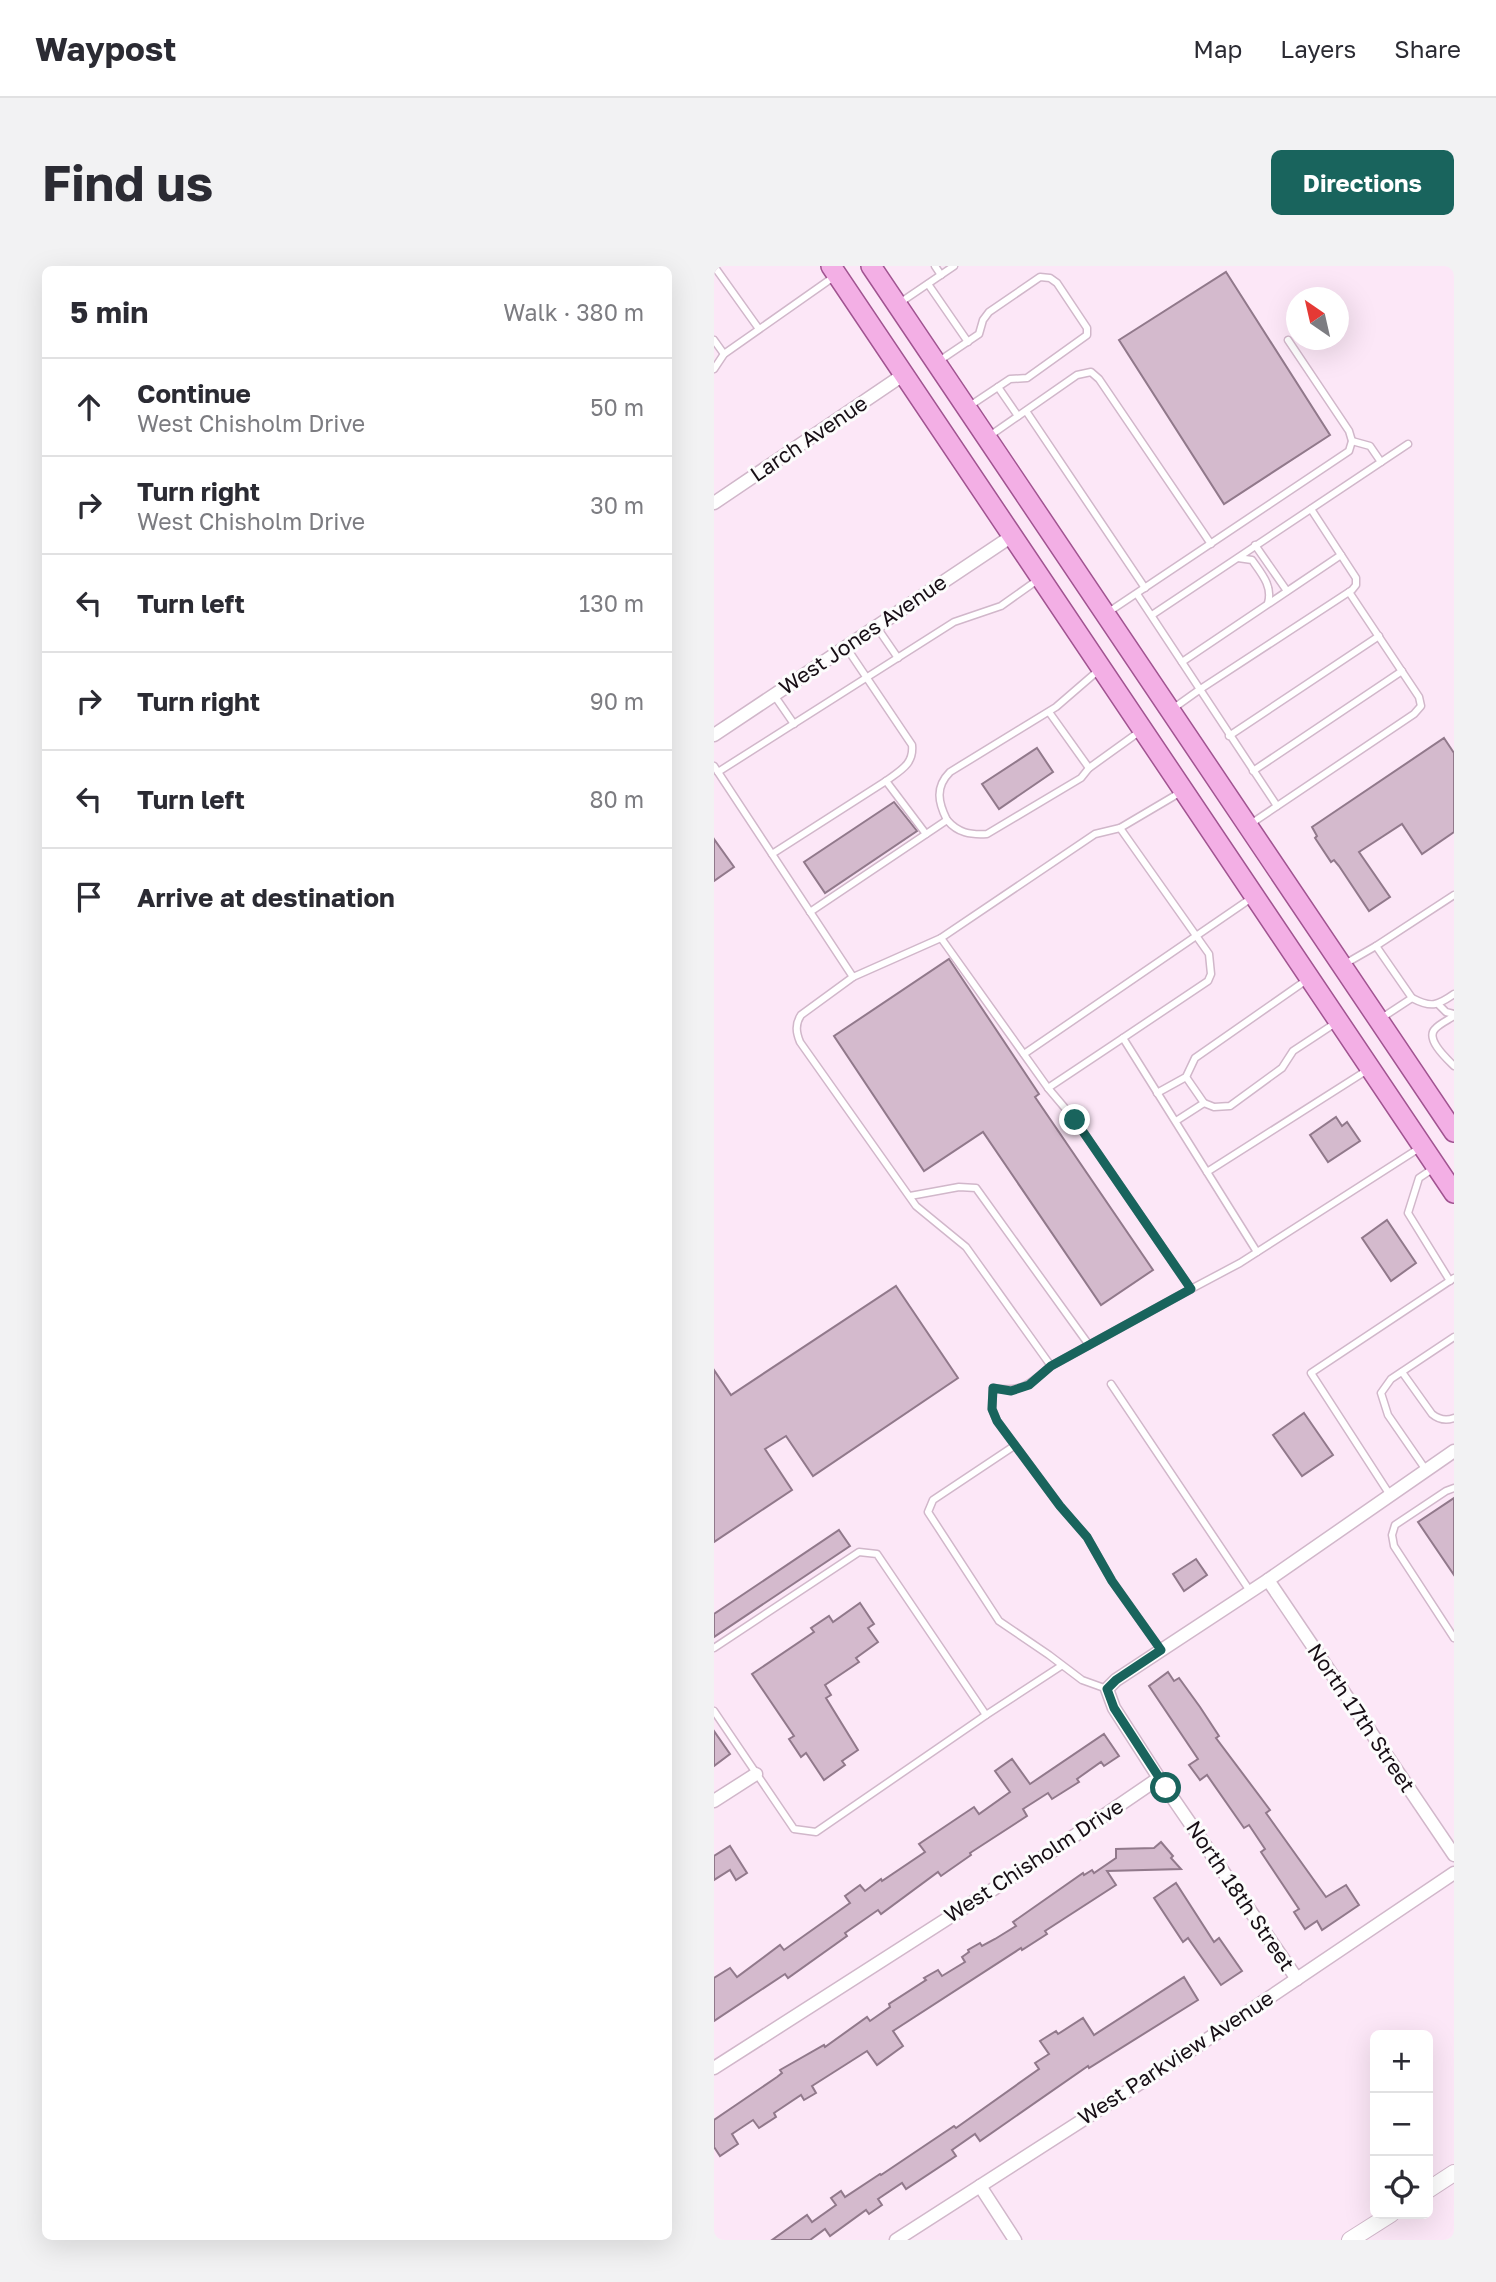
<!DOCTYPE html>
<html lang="en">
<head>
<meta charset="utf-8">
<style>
  :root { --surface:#fff; --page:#f2f2f3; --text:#2b2b33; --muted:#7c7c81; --line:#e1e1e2; --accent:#19645d }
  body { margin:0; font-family:"Golos Text",sans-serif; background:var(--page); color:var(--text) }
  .controls { position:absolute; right:21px; bottom:21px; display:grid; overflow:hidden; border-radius:10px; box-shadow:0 7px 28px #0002 }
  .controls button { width:63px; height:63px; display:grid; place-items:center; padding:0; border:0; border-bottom:2px solid var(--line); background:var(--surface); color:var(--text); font:35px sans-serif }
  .compass { position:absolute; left:572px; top:21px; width:63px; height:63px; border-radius:50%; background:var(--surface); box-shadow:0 7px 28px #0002; rotate:326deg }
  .stop { position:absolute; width:21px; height:21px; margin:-16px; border:5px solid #19645d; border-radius:50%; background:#fff }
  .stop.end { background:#19645d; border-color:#fff; box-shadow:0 2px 7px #0008 }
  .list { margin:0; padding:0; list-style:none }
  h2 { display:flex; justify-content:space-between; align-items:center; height:91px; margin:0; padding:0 28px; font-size:30px }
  h2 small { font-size:23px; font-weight:400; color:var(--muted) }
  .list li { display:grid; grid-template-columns:46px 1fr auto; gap:21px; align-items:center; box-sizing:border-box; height:98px; padding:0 28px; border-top:2px solid var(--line) }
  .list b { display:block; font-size:26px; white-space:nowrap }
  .list p { margin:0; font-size:23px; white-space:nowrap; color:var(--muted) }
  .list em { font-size:23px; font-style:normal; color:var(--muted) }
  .icon { flex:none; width:38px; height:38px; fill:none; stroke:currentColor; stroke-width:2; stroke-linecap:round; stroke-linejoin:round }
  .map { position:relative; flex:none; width:740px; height:1974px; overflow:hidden; border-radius:10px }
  header { display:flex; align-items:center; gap:42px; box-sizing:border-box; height:98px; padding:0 35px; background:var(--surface); border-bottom:2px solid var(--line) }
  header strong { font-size:33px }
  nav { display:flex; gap:38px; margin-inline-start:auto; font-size:24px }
  .intro { display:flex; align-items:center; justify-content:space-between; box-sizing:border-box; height:168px; padding:0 42px }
  h1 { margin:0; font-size:49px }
  .button { padding:18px 32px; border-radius:10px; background:var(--accent); color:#fff; font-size:24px; font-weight:700 }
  main { display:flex; gap:42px; padding:0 42px }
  aside { flex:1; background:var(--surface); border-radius:10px; box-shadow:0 7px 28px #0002 }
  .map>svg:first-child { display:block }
</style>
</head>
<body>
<header>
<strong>Waypost</strong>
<nav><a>Map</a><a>Layers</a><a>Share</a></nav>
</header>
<div class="intro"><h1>Find us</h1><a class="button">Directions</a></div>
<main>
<aside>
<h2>5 min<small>Walk · 380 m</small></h2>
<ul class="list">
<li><svg class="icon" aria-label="ahead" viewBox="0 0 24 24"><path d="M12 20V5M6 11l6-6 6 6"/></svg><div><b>Continue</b><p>West Chisholm Drive</p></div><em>50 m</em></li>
<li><svg class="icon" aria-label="right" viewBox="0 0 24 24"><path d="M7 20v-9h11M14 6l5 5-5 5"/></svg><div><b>Turn right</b><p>West Chisholm Drive</p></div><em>30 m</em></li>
<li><svg class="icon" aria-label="left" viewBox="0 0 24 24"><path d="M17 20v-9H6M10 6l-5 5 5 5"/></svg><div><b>Turn left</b></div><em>130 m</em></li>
<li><svg class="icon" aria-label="right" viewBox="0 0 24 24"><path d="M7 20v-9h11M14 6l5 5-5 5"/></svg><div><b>Turn right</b></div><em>90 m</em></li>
<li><svg class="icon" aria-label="left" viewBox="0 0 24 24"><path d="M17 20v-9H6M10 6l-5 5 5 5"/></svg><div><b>Turn left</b></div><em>80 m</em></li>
<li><svg class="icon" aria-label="arrive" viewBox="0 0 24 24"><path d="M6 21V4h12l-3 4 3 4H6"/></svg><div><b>Arrive at destination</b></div></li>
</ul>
</aside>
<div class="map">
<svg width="740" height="1974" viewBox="0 0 740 1974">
  <rect width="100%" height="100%" fill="#fce7f7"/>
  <g fill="#d4bacd" stroke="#91798b" stroke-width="2">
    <polygon points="512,6 616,169 510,238 405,74"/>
    <polygon points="730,472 740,487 740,566 708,588 688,558 645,586 676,631 655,645 625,600 620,594 617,596 601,572 603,570 598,561"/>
    <polygon points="323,482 339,506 285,543 268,518"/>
    <polygon points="180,536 203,565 111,627 90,596"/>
    <polygon points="0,573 20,601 0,615"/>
    <polygon points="235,693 325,828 321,831 439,1004 387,1039 269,866 210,905 120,770"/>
    <polygon points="622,851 628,860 633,856 646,875 614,896 596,869"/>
    <polygon points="673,954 702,997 677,1015 648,972"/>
    <polygon points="182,1020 244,1112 99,1210 72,1170 51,1183 78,1224 0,1276 0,1104 17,1129"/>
    <polygon points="590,1147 619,1189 588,1210 559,1169"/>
    <polygon points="740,1232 740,1309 704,1256"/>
    <polygon points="125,1264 136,1280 0,1371 0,1348"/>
    <polygon points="482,1293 493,1309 470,1325 459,1308"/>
    <polygon points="146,1337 160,1358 154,1362 164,1376 142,1392 145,1396 111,1419 117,1429 112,1432 144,1484 128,1495 131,1499 110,1514 92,1487 87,1491 75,1473 80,1470 38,1408 100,1366 97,1362 115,1350 119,1356"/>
    <polygon points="454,1406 460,1415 465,1412 486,1441 505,1470 502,1472 556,1544 552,1547 612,1631 632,1619 645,1639 608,1664 603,1655 591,1663 580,1646 585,1643 547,1586 551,1583 535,1559 530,1562 493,1509 486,1514 475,1499 484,1493 435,1420"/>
    <polygon points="0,1465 16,1488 0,1500"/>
    <polygon points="390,1468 405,1490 390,1500 387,1496 363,1513 365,1516 338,1533 334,1527 309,1543 313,1550 256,1587 257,1589 227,1610 224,1606 167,1648 164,1644 131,1667 133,1670 74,1712 71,1708 0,1755 0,1712 16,1702 23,1711 66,1679 70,1684 136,1637 131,1630 146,1619 151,1625 167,1613 168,1615 211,1586 205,1578 260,1541 265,1548 296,1526 281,1505 298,1493 316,1518"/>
    <polygon points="447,1576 459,1590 457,1592 467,1603 393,1605 402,1619 331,1665 333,1668 308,1684 307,1682 179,1765 189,1780 163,1799 153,1785 98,1820 102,1827 90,1834 87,1829 60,1847 62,1851 45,1862 39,1854 18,1868 24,1878 6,1890 0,1881 0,1854 63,1811 68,1807 66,1804 110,1779 111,1781 153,1751 156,1755 176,1741 175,1738 212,1714 210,1712 224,1704 228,1710 251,1696 248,1691 255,1686 254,1684 266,1677 268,1680 281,1673 302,1660 299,1656 369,1607 370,1609 378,1604 380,1607 402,1592 402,1583 440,1582"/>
    <polygon points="16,1580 33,1607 22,1614 16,1604 0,1614 0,1590"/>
    <polygon points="462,1617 500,1676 505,1672 528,1705 507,1719 474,1672 469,1676 440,1632"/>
    <polygon points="470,1711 484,1734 375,1802 374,1800 266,1875 261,1868 238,1884 242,1890 192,1923 188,1917 164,1933 168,1939 155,1948 152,1944 116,1970 111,1963 96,1974 58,1974 93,1949 98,1956 122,1939 117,1932 127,1925 131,1931 166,1908 167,1909 240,1860 242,1862 325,1803 321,1797 335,1788 326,1775 342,1765 344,1768 369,1752 380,1769"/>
  </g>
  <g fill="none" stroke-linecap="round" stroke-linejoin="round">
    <defs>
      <g id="service">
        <polyline points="0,0 45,63"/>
        <polyline points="221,0 227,9"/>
        <polyline points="214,18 254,76"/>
        <polyline points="187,36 240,0"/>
        <polyline points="0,74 10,88"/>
        <polyline points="225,95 265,68 269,54 275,46 326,11 336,12 343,17 373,62 373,69 313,112 296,113 254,141"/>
        <polyline points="0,103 10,88 121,10"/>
        <polyline points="284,121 304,150"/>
        <polyline points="312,145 431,322"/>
        <polyline points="274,171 363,109 377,106 385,113 497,278"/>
        <polyline points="638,175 656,180 667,196"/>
        <polyline points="541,279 573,325"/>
        <path d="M524,292L538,294C547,307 559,320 554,337"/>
        <polyline points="423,328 563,540"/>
        <polyline points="393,347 635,185 638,175 635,165 574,74"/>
        <polyline points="438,349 694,178"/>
        <polyline points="162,360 184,392"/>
        <path d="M132,381L198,479C200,498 187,504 172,515"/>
        <polyline points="468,396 627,289"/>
        <polyline points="60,429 80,458"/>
        <polyline points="457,444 485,424 638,324 642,319 642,312 597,243"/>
        <polyline points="335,446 375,502"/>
        <polyline points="515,470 665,370"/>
        <path d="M0,500L139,711L87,749C81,758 82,766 86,776L202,940L252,981L337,1100L477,1023"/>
        <polyline points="539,505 688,405"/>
        <polyline points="4,506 240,356 287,340 325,313"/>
        <polyline points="467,526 406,562 381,568 227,672 334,822 361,854 477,1023 526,997 707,881"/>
        <path d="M233,554C224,536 221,521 236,506L342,441L386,403"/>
        <polyline points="535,559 700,448 707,440 705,431 635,326"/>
        <polyline points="406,562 495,688 497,708 494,715 409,772 493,906 655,803"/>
        <polyline points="58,588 172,515 212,568"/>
        <path d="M96,646L233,554C244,567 256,569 273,568L367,512L375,502L425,466"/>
        <polyline points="662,680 740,629"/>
        <polyline points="629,699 662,680 698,732 666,753"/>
        <polyline points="139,711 227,672"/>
        <path d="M698,732C717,742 723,740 740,728"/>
        <polyline points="725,739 732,746 740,748"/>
        <path d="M740,750C734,754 725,758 721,763C711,773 733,793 740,800"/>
        <polyline points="310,788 539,631"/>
        <polyline points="472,811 490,837"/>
        <polyline points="334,822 409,772"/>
        <polyline points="443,827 472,811 481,792 594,713"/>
        <polyline points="462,855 490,837 500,841 516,840 568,802 579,785 623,756"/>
        <polyline points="720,902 705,912 694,947 736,1015"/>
        <polyline points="493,906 543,986"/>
        <polyline points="196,930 245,921 262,922 375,1079"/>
        <path d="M337,1100C316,1118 308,1127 279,1122L278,1143L283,1155L346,1240L373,1271L398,1315L447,1384"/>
        <path d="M688,1106L718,1148C724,1153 732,1155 740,1152"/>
        <polyline points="397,1118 536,1325"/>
        <polyline points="300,1180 219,1234 214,1246 285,1355 335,1389 368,1414 393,1423"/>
        <polyline points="712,1204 674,1149 667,1127 677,1113 740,1071"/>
        <polyline points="740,1222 732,1225 681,1259 678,1269 680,1280 740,1372"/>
        <polyline points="676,1229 597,1107 740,1012"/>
        <polyline points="0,1382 145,1286 163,1288 272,1449"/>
        <polyline points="0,1445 80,1563 102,1566 272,1449 347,1400"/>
      </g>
      <g id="minor">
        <polyline points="0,237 189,109"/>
        <polyline points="0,469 298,270"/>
        <polyline points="554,1314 740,1589"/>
        <polyline points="0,1535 42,1508"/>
        <polyline points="583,1713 445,1512 400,1442 393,1423 402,1414 554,1314 740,1185"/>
        <polyline points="0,1802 325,1594 445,1512"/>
        <polyline points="266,1920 301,1974"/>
        <polyline points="182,1974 476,1785 740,1607"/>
      </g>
      <g id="tertiary">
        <polyline points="714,1924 740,1907"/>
        <polyline points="636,1974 677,1948"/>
      </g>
      <g id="primary">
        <polyline points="117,0 740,927"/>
        <polyline points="157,0 740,866"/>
      </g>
    </defs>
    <use href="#service" stroke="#d1b7ca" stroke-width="9"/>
    <use href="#minor" stroke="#d1b7ca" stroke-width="15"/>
    <use href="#tertiary" stroke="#d1b7ca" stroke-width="18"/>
    <use href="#primary" stroke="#a15491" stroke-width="22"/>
    <use href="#service" stroke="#fff" stroke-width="6"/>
    <use href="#minor" stroke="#fff" stroke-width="12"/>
    <use href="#tertiary" stroke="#fff" stroke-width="16"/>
    <use href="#primary" stroke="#f3afe5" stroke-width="19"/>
  </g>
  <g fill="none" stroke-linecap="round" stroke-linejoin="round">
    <polyline stroke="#19645d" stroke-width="9" points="361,854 477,1023 337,1100 315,1119 297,1125 279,1122 278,1143 283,1155 346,1240 373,1271 398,1315 447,1384 402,1414 393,1423 400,1442 452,1522"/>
  </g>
  <g text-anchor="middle" stroke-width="6" stroke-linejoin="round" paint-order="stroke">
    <g font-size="21" fill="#170e15" stroke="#fcfcfc">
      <text transform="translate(95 173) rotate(-34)" y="7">Larch Avenue</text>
      <text transform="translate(149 369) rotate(-34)" y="7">West Jones Avenue</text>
      <text transform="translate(647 1452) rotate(56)" y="7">North 17th Street</text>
      <text transform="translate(320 1595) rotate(-33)" y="7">West Chisholm Drive</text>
      <text transform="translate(526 1630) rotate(56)" y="7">North 18th Street</text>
      <text transform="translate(462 1792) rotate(-33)" y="7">West Parkview Avenue</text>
    </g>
  </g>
</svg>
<div class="controls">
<button>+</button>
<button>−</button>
<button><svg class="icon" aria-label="locate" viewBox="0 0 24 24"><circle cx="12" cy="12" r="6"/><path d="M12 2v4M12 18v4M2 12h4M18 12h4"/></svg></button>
</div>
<svg class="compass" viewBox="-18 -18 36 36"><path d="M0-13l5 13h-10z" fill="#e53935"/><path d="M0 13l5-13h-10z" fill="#7c7c81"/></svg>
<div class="stop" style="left:452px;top:1522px"></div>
<div class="stop end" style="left:361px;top:854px"></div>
</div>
</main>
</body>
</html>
